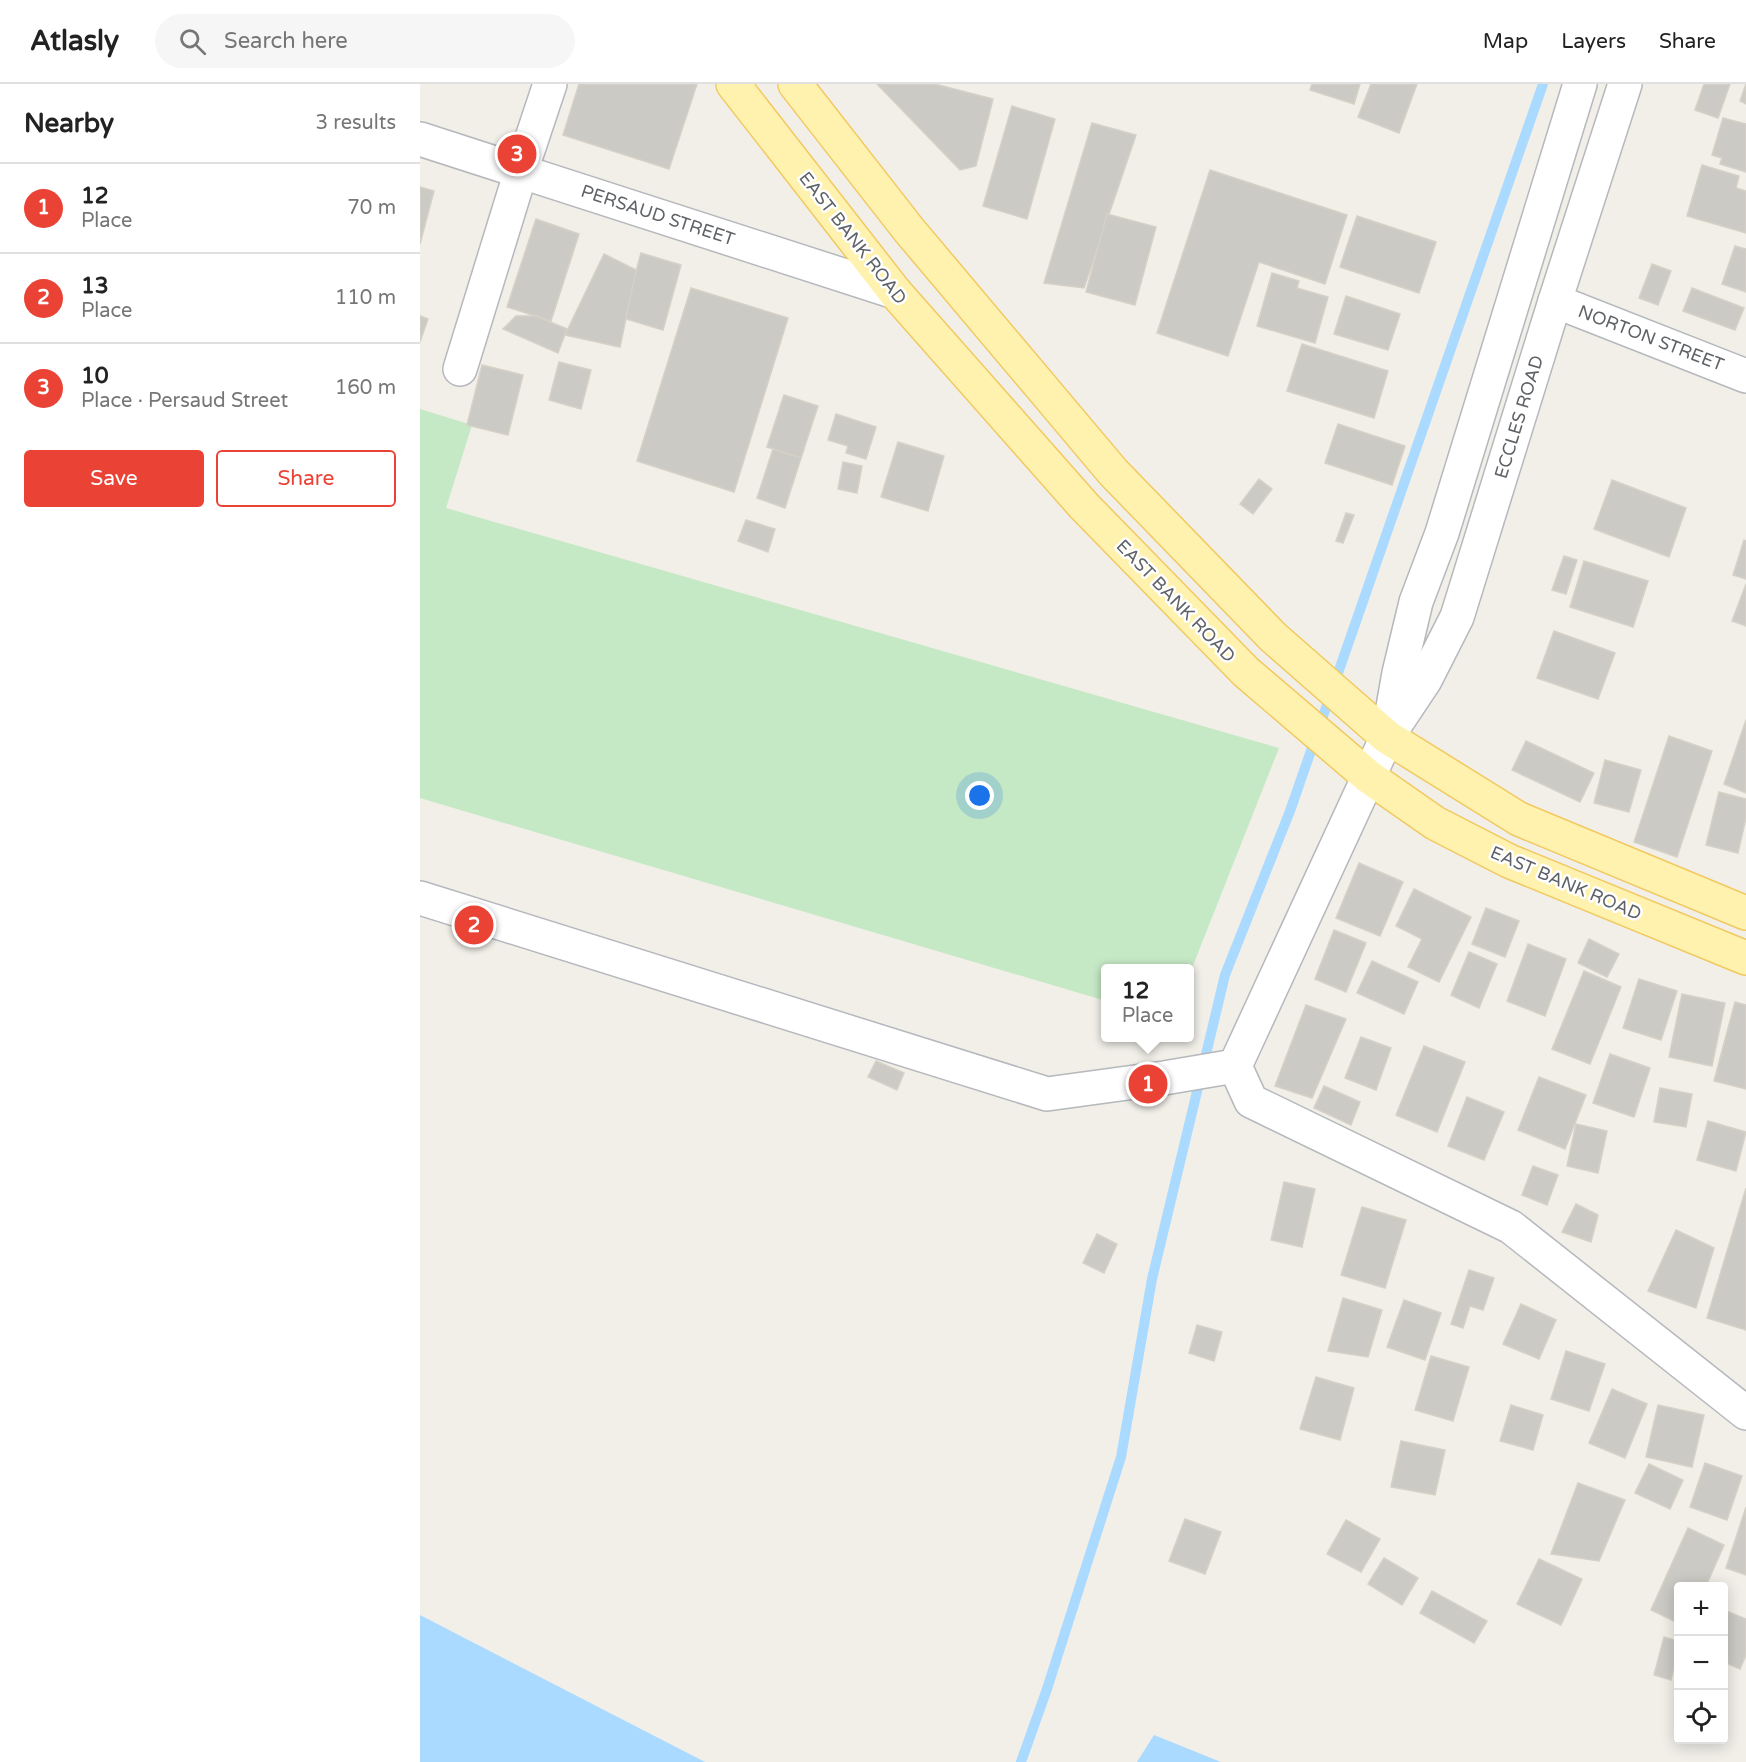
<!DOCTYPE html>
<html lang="en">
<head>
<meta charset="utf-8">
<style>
  :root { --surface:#fff; --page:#f6f6f6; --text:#222; --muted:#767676; --line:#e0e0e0; --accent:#ea4335 }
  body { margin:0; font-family:"Varela Round",sans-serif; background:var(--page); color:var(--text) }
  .controls { position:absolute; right:18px; bottom:18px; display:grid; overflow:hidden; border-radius:6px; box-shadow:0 3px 15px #0003 }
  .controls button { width:54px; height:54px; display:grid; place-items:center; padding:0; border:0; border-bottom:2px solid var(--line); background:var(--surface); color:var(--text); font:30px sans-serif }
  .you { position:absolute; left:560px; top:712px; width:21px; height:21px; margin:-15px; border:4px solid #fff; border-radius:50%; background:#1a73e8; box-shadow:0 0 0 9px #1a73e833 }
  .badge { display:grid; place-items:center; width:39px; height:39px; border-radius:50%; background:var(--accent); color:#fff; font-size:20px; font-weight:700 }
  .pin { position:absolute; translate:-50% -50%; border:3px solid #fff; box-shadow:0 2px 6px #0006 }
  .popup { position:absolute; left:681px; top:880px; width:93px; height:78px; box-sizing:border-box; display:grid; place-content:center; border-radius:6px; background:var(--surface); filter:drop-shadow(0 2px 4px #0005); font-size:20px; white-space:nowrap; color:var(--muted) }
  .popup b { font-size:22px; color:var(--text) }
  .popup::after { content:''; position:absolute; left:50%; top:100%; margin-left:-12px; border:12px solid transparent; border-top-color:var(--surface) }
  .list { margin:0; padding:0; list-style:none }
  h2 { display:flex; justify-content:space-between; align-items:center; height:78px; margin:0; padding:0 24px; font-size:26px }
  h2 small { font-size:20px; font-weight:400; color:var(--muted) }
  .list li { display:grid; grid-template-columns:39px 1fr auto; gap:18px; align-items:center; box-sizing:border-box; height:90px; padding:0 24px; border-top:2px solid var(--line) }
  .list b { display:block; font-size:22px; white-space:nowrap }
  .list p { margin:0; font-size:20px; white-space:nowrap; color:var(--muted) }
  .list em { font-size:20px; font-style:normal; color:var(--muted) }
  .actions { display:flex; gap:12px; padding:18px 24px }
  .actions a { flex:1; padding:14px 0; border:2px solid var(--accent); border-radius:6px; text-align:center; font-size:21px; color:var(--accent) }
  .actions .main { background:var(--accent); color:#fff }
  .icon { flex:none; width:33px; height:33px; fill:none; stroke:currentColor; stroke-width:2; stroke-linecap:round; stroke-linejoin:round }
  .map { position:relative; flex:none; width:1326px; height:1678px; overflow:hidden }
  header { display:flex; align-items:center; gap:36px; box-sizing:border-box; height:84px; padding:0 30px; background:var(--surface); border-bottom:2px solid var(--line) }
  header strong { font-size:28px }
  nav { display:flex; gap:33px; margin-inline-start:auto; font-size:21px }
  .search { width:420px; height:54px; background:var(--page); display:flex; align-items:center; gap:15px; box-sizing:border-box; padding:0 21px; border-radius:33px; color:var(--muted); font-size:22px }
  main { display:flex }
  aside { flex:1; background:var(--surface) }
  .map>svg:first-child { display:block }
</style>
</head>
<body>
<header>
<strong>Atlasly</strong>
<div class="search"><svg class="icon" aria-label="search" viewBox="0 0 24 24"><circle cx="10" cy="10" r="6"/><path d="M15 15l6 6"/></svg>Search here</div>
<nav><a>Map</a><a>Layers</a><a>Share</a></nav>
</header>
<main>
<aside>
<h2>Nearby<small>3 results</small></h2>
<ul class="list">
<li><span class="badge">1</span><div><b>12</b><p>Place</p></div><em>70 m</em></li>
<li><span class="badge">2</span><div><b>13</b><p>Place</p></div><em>110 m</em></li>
<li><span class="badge">3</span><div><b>10</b><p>Place · Persaud Street</p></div><em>160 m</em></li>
</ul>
<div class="actions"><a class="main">Save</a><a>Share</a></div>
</aside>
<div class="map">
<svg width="1326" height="1678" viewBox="0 0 1326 1678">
  <rect width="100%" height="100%" fill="#f1efe8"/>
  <polygon fill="#c5e8c5" points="0,325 52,341 26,424 859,664 770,889 770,884 686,884 686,917 0,714"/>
  <g fill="#aadaff">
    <polygon points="0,1531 285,1678 0,1678"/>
    <polygon points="734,1651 801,1678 717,1678"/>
  </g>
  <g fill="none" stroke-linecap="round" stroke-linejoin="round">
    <polyline stroke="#aadaff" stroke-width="10" points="601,1678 627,1605 701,1373 732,1195 805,891 870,727 1123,0"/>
  </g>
  <g fill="#cccac5" stroke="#d6d1c6" stroke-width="1.5">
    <polygon points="159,0 277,0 249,85 143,51"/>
    <polygon points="457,0 515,0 573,15 556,82 540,86"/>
    <polygon points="892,0 940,0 934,20 890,6"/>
    <polygon points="951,0 997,0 979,49 938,33"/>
    <polygon points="1284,0 1310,0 1298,34 1275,26"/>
    <polygon points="1326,0 1326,20 1320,17"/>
    <polygon points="592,22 635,35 607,135 563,122"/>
    <polygon points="1303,34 1326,40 1326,88 1300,80 1302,74 1292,71"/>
    <polygon points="672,39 716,51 664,204 624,199"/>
    <polygon points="1282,81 1319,92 1316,104 1326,107 1326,149 1267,132"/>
    <polygon points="790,86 927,131 905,200 839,178 808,272 737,249"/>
    <polygon points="0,103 14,107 0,160"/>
    <polygon points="687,130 736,143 715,221 666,208"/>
    <polygon points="937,132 1016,158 999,209 920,183"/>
    <polygon points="116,135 159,150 131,237 87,223"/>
    <polygon points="1315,162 1326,165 1326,208 1302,200"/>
    <polygon points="221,169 261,181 243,246 203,234"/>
    <polygon points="184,170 216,186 200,263 145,251"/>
    <polygon points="1232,180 1251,187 1238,221 1219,214"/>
    <polygon points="852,189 879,197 877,204 908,213 895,259 837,242"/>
    <polygon points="271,204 368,234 314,408 217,377"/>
    <polygon points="1272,204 1324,224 1315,246 1263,227"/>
    <polygon points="926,212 980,230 968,266 914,250"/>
    <polygon points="0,232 8,235 0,258"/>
    <polygon points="96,232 116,232 147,245 138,269 83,245"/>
    <polygon points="882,260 968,287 954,334 867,307"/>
    <polygon points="139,278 171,286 161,325 129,316"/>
    <polygon points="62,281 103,291 88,351 47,341"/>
    <polygon points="364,311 398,322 381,374 347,363"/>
    <polygon points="416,330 456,343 446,375 426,369 428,362 408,356"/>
    <polygon points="918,340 985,362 972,401 905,379"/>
    <polygon points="478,358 524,372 508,427 461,413"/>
    <polygon points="353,365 381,374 365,424 337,414"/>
    <polygon points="423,378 442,382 437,409 418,405"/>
    <polygon points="839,395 852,405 833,430 820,420"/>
    <polygon points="1192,396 1266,424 1249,473 1174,445"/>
    <polygon points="926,429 934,431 923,459 916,457"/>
    <polygon points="326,436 355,445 348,468 318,457"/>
    <polygon points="1324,456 1326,457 1326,495 1313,491"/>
    <polygon points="1144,472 1157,476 1146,510 1132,506"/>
    <polygon points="1164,477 1228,497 1213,543 1150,523"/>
    <polygon points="1326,500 1326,542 1312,537"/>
    <polygon points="1134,547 1195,569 1178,615 1117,594"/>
    <polygon points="1326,636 1326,709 1304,700"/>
    <polygon points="1249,652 1292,667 1257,773 1214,758"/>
    <polygon points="1106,657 1174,689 1160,718 1092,686"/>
    <polygon points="1185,676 1221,686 1209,728 1174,719"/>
    <polygon points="1299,708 1326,715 1326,734 1318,769 1286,761"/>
    <polygon points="939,779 983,798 960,852 916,834"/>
    <polygon points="994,805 1051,833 1019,898 988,883 1002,855 976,842"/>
    <polygon points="1066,824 1099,837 1085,873 1052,860"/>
    <polygon points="914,846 946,859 926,908 895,895"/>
    <polygon points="1169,855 1199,870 1187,893 1158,879"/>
    <polygon points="1108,860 1146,875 1125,932 1087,917"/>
    <polygon points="1049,868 1077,880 1059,924 1031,911"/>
    <polygon points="952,877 998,898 984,930 937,909"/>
    <polygon points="1164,887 1201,903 1170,980 1132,965"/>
    <polygon points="1219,895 1257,907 1241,956 1203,944"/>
    <polygon points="1262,910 1305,919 1292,982 1249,973"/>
    <polygon points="1315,918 1326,921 1326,1005 1294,997"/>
    <polygon points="886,921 926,935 892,1014 855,1002"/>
    <polygon points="941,953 971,964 956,1006 925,994"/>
    <polygon points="1004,962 1045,978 1017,1048 976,1031"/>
    <polygon points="1190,970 1230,984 1214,1033 1173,1019"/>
    <polygon points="456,977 484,989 477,1006 448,993"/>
    <polygon points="1119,993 1166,1011 1145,1065 1098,1046"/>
    <polygon points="904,1002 940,1018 931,1041 894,1024"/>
    <polygon points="1240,1004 1272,1010 1266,1043 1234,1038"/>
    <polygon points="1047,1013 1084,1028 1064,1076 1028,1062"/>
    <polygon points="1288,1037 1326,1048 1316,1087 1277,1076"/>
    <polygon points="1156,1040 1187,1047 1178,1089 1147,1082"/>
    <polygon points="1113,1082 1138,1091 1127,1121 1102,1111"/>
    <polygon points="864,1098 895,1105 882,1163 851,1156"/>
    <polygon points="1326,1104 1326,1246 1287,1234"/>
    <polygon points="1156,1120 1178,1131 1171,1158 1142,1148"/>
    <polygon points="942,1123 986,1136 965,1204 921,1191"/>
    <polygon points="1256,1146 1294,1164 1276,1224 1228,1207"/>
    <polygon points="677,1150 697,1160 684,1189 663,1179"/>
    <polygon points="1049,1186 1074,1194 1063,1226 1050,1222 1043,1244 1031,1240"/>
    <polygon points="923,1214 962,1226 948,1273 908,1267"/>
    <polygon points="984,1216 1021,1229 1005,1276 967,1263"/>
    <polygon points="1101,1220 1136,1236 1119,1275 1083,1260"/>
    <polygon points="777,1241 802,1248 794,1277 769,1269"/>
    <polygon points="1146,1267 1185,1280 1169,1327 1131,1315"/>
    <polygon points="1011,1272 1049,1283 1033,1337 995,1326"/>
    <polygon points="896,1293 934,1304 920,1356 880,1345"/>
    <polygon points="1192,1305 1227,1320 1205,1374 1169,1359"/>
    <polygon points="1091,1321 1123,1331 1113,1366 1080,1357"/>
    <polygon points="1238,1321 1284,1331 1272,1383 1226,1373"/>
    <polygon points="981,1357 1025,1366 1015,1411 971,1403"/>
    <polygon points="1285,1379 1322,1392 1307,1436 1270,1423"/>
    <polygon points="1229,1380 1263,1396 1250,1425 1215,1409"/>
    <polygon points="1158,1399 1205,1416 1179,1477 1131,1470"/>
    <polygon points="1326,1423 1326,1491 1306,1484"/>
    <polygon points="765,1435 801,1448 785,1490 749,1477"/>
    <polygon points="926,1436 960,1455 941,1488 907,1470"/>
    <polygon points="1268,1444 1304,1461 1286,1502 1258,1502 1258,1539 1231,1526"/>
    <polygon points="964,1474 998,1494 982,1521 948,1500"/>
    <polygon points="1119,1475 1162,1495 1141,1541 1097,1520"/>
    <polygon points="1012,1507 1067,1537 1054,1559 1000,1529"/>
    <polygon points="1304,1526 1326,1535 1326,1571 1320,1585 1304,1578"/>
    <polygon points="1244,1553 1258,1557 1258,1566 1251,1596 1234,1591"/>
  </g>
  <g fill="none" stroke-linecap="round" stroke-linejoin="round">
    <defs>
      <g id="minor">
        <polyline points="1205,0 1135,217 1037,533 1005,596 967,653 815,982 831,1017 1091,1143 1326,1329"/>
        <polyline points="0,55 475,208"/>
        <polyline points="1135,217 1326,292"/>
        <polyline points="40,285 101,87 130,0"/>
        <polyline points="970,640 979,589 996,518 1022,449 1160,0"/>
        <polyline points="0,814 627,1010 744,994 815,982"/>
      </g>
      <g id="major">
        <polyline points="313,0 475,208 664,422 826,588 949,693 1015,739 1089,777 1326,874"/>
        <polyline points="375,0 489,146 693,388 853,553 967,653 1099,735 1326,829"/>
      </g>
    </defs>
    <use href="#minor" stroke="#b5b8bc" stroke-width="36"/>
    <use href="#major" stroke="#f2c960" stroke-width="36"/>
    <use href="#minor" stroke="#fff" stroke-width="33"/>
    <use href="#major" stroke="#fff2af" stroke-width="33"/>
  </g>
  <g text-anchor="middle" stroke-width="5" stroke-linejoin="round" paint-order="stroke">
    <g font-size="18" fill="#5f6368" stroke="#fff">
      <text transform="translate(238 131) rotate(18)" y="6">PERSAUD STREET</text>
      <text transform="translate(433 154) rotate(52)" y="6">EAST BANK ROAD</text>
      <text transform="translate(1231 254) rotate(21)" y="6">NORTON STREET</text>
      <text transform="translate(1099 333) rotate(-73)" y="6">ECCLES ROAD</text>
      <text transform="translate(756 517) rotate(46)" y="6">EAST BANK ROAD</text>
      <text transform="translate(1146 799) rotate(23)" y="6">EAST BANK ROAD</text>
    </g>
  </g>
</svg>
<div class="controls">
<button>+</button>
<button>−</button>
<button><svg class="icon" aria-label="locate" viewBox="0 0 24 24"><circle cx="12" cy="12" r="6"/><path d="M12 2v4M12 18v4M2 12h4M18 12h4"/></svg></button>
</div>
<div class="you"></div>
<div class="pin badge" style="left:728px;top:1000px">1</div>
<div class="popup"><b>12</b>Place</div>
<div class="pin badge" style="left:54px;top:841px">2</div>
<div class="pin badge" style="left:97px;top:70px">3</div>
</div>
</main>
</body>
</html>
